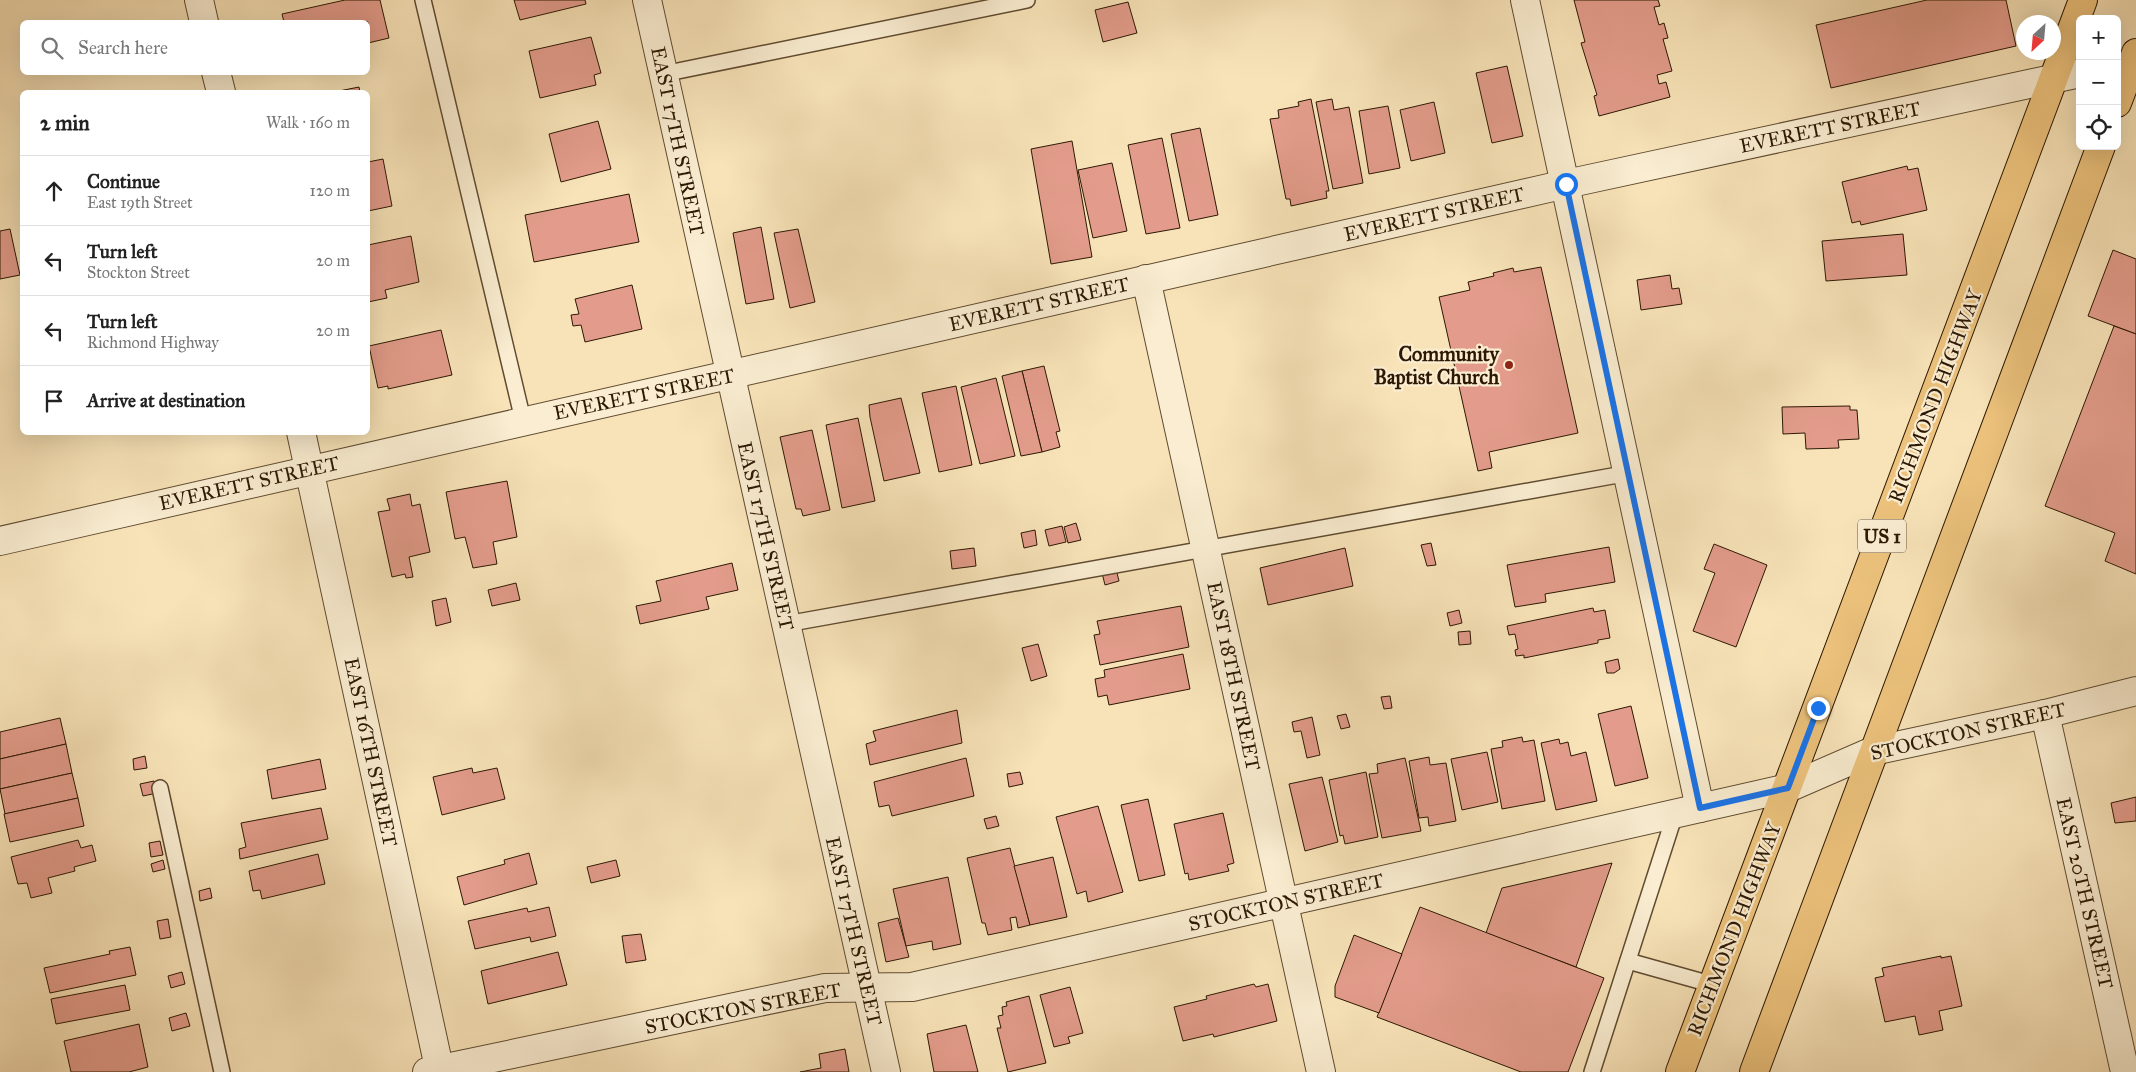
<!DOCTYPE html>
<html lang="en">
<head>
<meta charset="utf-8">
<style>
  :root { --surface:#fff; --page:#f2f2f2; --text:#222; --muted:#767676; --line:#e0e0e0 }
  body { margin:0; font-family:"IM FELL Great Primer",serif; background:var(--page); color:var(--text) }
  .controls { position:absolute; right:15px; top:15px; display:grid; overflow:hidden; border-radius:8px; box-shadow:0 5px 20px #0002 }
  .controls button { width:45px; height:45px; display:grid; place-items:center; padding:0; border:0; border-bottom:1px solid var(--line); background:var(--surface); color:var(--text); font:25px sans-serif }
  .compass { position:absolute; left:2016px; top:15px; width:45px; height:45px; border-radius:50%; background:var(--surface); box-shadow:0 5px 20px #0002; rotate:206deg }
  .stop { position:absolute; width:15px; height:15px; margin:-11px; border:4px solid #1a73e8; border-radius:50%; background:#fff }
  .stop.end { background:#1a73e8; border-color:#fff; box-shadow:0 1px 5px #0008 }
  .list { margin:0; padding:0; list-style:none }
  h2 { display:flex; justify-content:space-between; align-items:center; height:65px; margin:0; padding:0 20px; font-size:21px }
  h2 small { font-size:16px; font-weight:400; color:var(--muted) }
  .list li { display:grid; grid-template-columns:32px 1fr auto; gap:15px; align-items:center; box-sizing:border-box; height:70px; padding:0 20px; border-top:1px solid var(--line) }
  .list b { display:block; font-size:19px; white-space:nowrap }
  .list p { margin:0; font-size:16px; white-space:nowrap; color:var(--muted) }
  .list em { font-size:16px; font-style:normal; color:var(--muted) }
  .icon { flex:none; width:28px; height:28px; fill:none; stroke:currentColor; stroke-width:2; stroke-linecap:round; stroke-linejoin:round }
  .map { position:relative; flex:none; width:2136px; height:1072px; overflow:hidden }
  .search { position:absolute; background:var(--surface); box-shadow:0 5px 20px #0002; left:20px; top:20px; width:350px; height:55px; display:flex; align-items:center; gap:12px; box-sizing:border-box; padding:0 18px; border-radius:8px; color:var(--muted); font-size:19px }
  .panel { position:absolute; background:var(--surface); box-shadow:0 5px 20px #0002; left:20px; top:90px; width:350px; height:345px; border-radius:8px }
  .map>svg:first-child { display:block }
</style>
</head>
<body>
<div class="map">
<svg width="2136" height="1072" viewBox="0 0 2136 1072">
  <rect width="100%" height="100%" fill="#f8e3b8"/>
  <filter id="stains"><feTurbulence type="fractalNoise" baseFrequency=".004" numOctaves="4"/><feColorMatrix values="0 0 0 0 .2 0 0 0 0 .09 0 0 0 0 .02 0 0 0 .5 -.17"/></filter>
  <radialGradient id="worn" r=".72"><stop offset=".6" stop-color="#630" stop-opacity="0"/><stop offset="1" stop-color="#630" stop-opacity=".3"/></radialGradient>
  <g fill="#e39c8b" stroke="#2c1803">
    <polygon points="345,0 380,0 389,38 368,43 368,22 284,22 282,14"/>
    <polygon points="514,0 585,0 586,4 520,20"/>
    <polygon points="1574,0 1658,0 1660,6 1654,7 1659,25 1664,23 1668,38 1663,39 1672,71 1657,75 1659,84 1666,82 1670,97 1599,116 1594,96 1597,95 1581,43 1585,42"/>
    <polygon points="1927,0 2006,0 2016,46 1831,88 1816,25"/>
    <polygon points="1128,2 1137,33 1103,42 1095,10"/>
    <polygon points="591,37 601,73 594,75 596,85 540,98 529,51"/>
    <polygon points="1507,66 1523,136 1492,143 1476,73"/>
    <polygon points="359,87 360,92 334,92"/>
    <polygon points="1311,99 1329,191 1326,191 1327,198 1291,206 1290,199 1286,199 1270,119 1279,118 1278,110 1299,106 1298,102"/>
    <polygon points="1332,99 1334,110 1349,107 1363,183 1333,189 1316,102"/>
    <polygon points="1434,102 1445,153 1411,161 1400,110"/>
    <polygon points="1388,106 1400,168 1369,174 1359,111"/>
    <polygon points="598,121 611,169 561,182 549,134"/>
    <polygon points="1200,128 1218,215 1189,221 1171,134"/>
    <polygon points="1162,138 1180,228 1146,234 1128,145"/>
    <polygon points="1072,141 1092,257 1051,264 1031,149"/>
    <polygon points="383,159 392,206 368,211 368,162"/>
    <polygon points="1112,163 1127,231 1093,238 1078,170"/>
    <polygon points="1907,166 1908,170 1918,168 1927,210 1861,225 1860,221 1852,223 1842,182"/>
    <polygon points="629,194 639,242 534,262 525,215"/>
    <polygon points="761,227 774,299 746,304 733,233"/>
    <polygon points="10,229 20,275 0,279 0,231"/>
    <polygon points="798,229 815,302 790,308 774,233"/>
    <polygon points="1903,234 1907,275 1826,281 1822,241"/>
    <polygon points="411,236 419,282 385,290 387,298 368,302 368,245"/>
    <polygon points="2113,250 2136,259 2136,334 2088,316"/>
    <polygon points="1541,267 1578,433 1489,452 1492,468 1478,471 1439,297 1470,290 1468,282 1494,276 1493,273 1513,268 1514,272"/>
    <polygon points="1670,275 1672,289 1679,288 1682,304 1641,310 1637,280"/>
    <polygon points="632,285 642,329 585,342 581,325 573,326 571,315 579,314 575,299"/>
    <polygon points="2114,326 2136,334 2136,574 2105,561 2115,533 2045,506"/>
    <polygon points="441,330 452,375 388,389 388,386 378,388 369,346"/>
    <polygon points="1044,366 1060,431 1056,432 1060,447 1042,452 1022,371"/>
    <polygon points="1022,371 1042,452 1021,456 1002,376"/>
    <polygon points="996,378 1015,456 980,464 961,387"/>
    <polygon points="956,386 972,465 939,472 922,393"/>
    <polygon points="901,398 920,473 884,481 870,417 869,405"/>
    <polygon points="1850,406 1850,410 1857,410 1859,439 1838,440 1839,448 1806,449 1805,433 1783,434 1782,407"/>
    <polygon points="858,418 875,501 842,508 826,425"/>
    <polygon points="812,430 830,510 803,516 801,509 796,509 780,437"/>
    <polygon points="507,481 517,537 493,542 497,564 473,568 465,537 455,539 446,492"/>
    <polygon points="410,494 412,506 420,504 430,552 409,557 413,577 406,578 405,574 392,577 378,512 390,510 387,499"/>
    <polygon points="1076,523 1081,540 1068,543 1064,527"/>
    <polygon points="1062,526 1066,542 1049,546 1045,530"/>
    <polygon points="1035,530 1037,545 1024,548 1021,533"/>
    <polygon points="1431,543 1436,565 1427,566 1421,545"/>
    <polygon points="1714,544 1767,565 1736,647 1693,631 1715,573 1704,569"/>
    <polygon points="1609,547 1615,582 1545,594 1546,602 1515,607 1507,565"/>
    <polygon points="974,548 976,566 952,569 950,551"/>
    <polygon points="1345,548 1353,586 1268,605 1260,568"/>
    <polygon points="732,563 738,590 706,597 709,609 640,624 636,606 661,601 656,581"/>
    <polygon points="1115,565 1119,581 1105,585 1101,569"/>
    <polygon points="516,583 520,600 492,606 488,590"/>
    <polygon points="446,598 451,622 436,626 432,601"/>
    <polygon points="1181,606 1189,647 1100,665 1094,635 1100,634 1097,621"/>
    <polygon points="1593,608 1594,612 1605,610 1610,638 1598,640 1598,643 1524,658 1524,655 1516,656 1515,650 1518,649 1515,634 1509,635 1507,626"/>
    <polygon points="1459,610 1462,623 1450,626 1447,613"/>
    <polygon points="1470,631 1471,644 1459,645 1458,632"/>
    <polygon points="1038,644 1047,676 1031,681 1022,648"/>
    <polygon points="1183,654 1190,689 1109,705 1107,695 1098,697 1095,679 1105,677 1104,670"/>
    <polygon points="1618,659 1620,669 1614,673 1607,673 1605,662"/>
    <polygon points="1390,696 1392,708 1384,709 1381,697"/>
    <polygon points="1631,706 1648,778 1615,786 1598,714"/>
    <polygon points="957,710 962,743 870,765 866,744 876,741 873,731"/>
    <polygon points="1346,714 1350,727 1341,729 1337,716"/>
    <polygon points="1312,717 1320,755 1307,758 1301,731 1294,732 1292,722"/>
    <polygon points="60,718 66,744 0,759 0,732"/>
    <polygon points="1522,737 1523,742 1534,740 1545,801 1502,809 1491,749 1503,747 1502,741"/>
    <polygon points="1559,739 1560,744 1568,742 1571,756 1586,752 1597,801 1556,810 1541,743"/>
    <polygon points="66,744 72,773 0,789 0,759"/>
    <polygon points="1487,752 1498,802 1462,810 1451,759"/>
    <polygon points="145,756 147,768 134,770 133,759"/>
    <polygon points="1429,757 1430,765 1446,763 1456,821 1429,826 1428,817 1419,818 1409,761"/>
    <polygon points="966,758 974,796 892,816 889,805 879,807 874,782"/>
    <polygon points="1405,758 1421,831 1382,838 1369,774 1378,773 1377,764"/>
    <polygon points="320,759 326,789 272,799 267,770"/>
    <polygon points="472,768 473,773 497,768 505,799 442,815 433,777"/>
    <polygon points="1020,772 1023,784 1009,787 1007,774"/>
    <polygon points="1366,772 1378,837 1345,844 1343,835 1340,836 1329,780"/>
    <polygon points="72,773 78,798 5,814 0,789"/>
    <polygon points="1322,777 1338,842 1305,851 1289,784"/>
    <polygon points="154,781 157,793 143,796 140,784"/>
    <polygon points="2136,797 2136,821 2115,823 2111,803"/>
    <polygon points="78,798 84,826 10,842 4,814"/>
    <polygon points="1148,799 1165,875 1139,881 1121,805"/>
    <polygon points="1098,806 1123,892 1088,902 1086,891 1077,894 1056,817"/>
    <polygon points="321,808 328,839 240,859 239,849 246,847 241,823"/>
    <polygon points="1223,813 1234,863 1227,865 1229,871 1189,880 1188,873 1185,874 1174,824"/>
    <polygon points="996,816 999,826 987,829 984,819"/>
    <polygon points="78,840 81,848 92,845 96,861 74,867 75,871 48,878 52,893 31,898 27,883 18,884 11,857"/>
    <polygon points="160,841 163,855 151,857 149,843"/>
    <polygon points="1010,848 1030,925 1018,928 1016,917 1010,918 1012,930 988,935 985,923 982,923 967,858"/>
    <polygon points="529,853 537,884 464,905 457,877 505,864 504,860"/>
    <polygon points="318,854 325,884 262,899 260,890 253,891 249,871"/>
    <polygon points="1053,857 1067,917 1030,925 1014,866"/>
    <polygon points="163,860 165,869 153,872 151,864"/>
    <polygon points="616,860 620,876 591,883 587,867"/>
    <polygon points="1612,863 1576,967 1486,933 1502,888"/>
    <polygon points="948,877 961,944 933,950 932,941 906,946 893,889"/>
    <polygon points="210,888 212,898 200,901 199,891"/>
    <polygon points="549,907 556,936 531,942 530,937 475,949 468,921 527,908 528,912"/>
    <polygon points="1420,907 1604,978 1568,1072 1521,1072 1377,1017"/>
    <polygon points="898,918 909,957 886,962 878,923"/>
    <polygon points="168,919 171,937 160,939 157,921"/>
    <polygon points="641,934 646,960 626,963 622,936"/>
    <polygon points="1354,935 1402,954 1379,1013 1335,997 1335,986"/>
    <polygon points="130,947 136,975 50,993 44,968 110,954 109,951"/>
    <polygon points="558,952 567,985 488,1004 481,971"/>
    <polygon points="1941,956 1941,958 1951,956 1962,1006 1939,1011 1943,1030 1919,1035 1915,1016 1885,1022 1875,978 1884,976 1882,968"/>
    <polygon points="182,972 185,984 171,988 168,976"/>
    <polygon points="1254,984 1256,987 1268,984 1277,1021 1214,1037 1213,1034 1183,1041 1174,1007 1207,999 1206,996"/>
    <polygon points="125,985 130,1010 56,1024 51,999"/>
    <polygon points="1070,987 1083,1033 1068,1037 1070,1043 1054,1047 1040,995"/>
    <polygon points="1029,996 1046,1063 1008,1072 997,1028 1001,1028 998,1016 1003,1015 1002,1007 1007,1006 1006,1002"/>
    <polygon points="186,1013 190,1026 172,1031 169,1018"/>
    <polygon points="139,1024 148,1067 129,1072 71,1072 64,1041"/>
    <polygon points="966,1025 978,1072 934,1072 927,1034"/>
    <polygon points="845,1049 849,1072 800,1072 821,1068 819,1054"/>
  </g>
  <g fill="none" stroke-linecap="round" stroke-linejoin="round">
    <defs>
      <g id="lane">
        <polyline points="423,0 523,420"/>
        <polyline points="663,74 1027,0"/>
        <polyline points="786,624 1629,473"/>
        <polyline points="160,788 222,1072"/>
        <polyline points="1628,961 1714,985"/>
        <polyline points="1592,1072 1675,814"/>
      </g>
      <g id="street">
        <polyline points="199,0 204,22"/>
        <polyline points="647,0 886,1072"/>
        <polyline points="1525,0 1700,808"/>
        <polyline points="216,72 221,92"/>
        <polyline points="1146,279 1321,1072"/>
        <polyline points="301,432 440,1072"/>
        <polyline points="0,541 1566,184 2080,73"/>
        <polyline points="2045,714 2125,1072"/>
        <polyline points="427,1072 825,988 912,987 1788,788 1873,751 2045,714 2136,691"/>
      </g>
      <g id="primary">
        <polyline points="2117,103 2136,53"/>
        <polyline points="1680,1072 2083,0"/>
        <polyline points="1754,1072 2101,146"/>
      </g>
    </defs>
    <use href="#lane" stroke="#5f4b30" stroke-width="18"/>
    <use href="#street" stroke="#5f4b30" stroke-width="30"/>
    <use href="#primary" stroke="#2c1803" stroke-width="30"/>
    <use href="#lane" stroke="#faedd1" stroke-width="15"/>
    <use href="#street" stroke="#faedd1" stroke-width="28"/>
    <use href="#primary" stroke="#ecc27c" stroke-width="28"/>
  </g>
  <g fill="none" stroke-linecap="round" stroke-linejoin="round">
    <polyline stroke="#1a73e8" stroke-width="6" points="1566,184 1700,808 1788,788 1818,708"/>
  </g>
  <circle fill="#8f2418" stroke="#faedd1" stroke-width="2" cx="1509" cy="365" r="5"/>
  <g text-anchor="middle" stroke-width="4.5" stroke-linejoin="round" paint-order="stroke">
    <rect fill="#faedd1" stroke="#6a5841" stroke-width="1" x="1858" y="519.5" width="48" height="33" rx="4"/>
    <g font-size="19" font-weight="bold" fill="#2c1803">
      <text x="1882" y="543">US 1</text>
    </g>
    <g font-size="20" fill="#2c1803" stroke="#faedd1">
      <text transform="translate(1830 127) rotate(-12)" y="7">EVERETT STREET</text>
      <text transform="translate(678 141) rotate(78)" y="7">EAST 17TH STREET</text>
      <text transform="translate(1434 214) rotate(-13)" y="7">EVERETT STREET</text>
      <text transform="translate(1039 304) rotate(-13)" y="7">EVERETT STREET</text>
      <text transform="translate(644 394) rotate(-12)" y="7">EVERETT STREET</text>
      <text transform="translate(1935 396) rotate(-69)" y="7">RICHMOND HIGHWAY</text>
      <text transform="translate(249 483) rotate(-13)" y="7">EVERETT STREET</text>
      <text transform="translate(766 536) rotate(77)" y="7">EAST 17TH STREET</text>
      <text transform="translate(1234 676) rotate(78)" y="7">EAST 18TH STREET</text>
      <text transform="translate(1968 731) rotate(-13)" y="7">STOCKTON STREET</text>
      <text transform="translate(371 752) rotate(78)" y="7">EAST 16TH STREET</text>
      <text transform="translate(2085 893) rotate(77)" y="7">EAST 20TH STREET</text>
      <text transform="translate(1286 902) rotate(-13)" y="7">STOCKTON STREET</text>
      <text transform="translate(1734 929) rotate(-69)" y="7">RICHMOND HIGHWAY</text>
      <text transform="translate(854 931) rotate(77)" y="7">EAST 17TH STREET</text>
      <text transform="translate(743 1008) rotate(-11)" y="7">STOCKTON STREET</text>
    </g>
    <g font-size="20" font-weight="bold" fill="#2c1803" stroke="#faedd1" text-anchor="end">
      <text x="1499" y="361">Community<tspan x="1499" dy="23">Baptist Church</tspan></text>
    </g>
  </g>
  <rect width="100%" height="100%" filter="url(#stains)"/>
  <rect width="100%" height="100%" fill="url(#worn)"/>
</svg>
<div class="controls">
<button>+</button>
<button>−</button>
<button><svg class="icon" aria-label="locate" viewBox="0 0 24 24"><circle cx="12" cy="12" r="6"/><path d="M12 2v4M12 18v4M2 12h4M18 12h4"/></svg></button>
</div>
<svg class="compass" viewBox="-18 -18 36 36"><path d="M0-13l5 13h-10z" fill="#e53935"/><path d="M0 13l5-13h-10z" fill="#767676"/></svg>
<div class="stop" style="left:1566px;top:184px"></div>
<div class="stop end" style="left:1818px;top:708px"></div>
<div class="search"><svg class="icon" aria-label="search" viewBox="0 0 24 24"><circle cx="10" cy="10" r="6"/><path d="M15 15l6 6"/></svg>Search here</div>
<section class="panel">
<h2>2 min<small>Walk · 160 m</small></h2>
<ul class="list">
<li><svg class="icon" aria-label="ahead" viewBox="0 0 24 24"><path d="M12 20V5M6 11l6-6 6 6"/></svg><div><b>Continue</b><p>East 19th Street</p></div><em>120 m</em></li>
<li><svg class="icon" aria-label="left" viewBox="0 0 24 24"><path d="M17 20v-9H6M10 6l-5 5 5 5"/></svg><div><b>Turn left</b><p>Stockton Street</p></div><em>20 m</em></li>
<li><svg class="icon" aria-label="left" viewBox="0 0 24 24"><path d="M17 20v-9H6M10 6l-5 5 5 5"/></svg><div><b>Turn left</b><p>Richmond Highway</p></div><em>20 m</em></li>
<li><svg class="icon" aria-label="arrive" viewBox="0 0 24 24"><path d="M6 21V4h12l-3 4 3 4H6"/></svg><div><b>Arrive at destination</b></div></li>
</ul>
</section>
</div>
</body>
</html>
